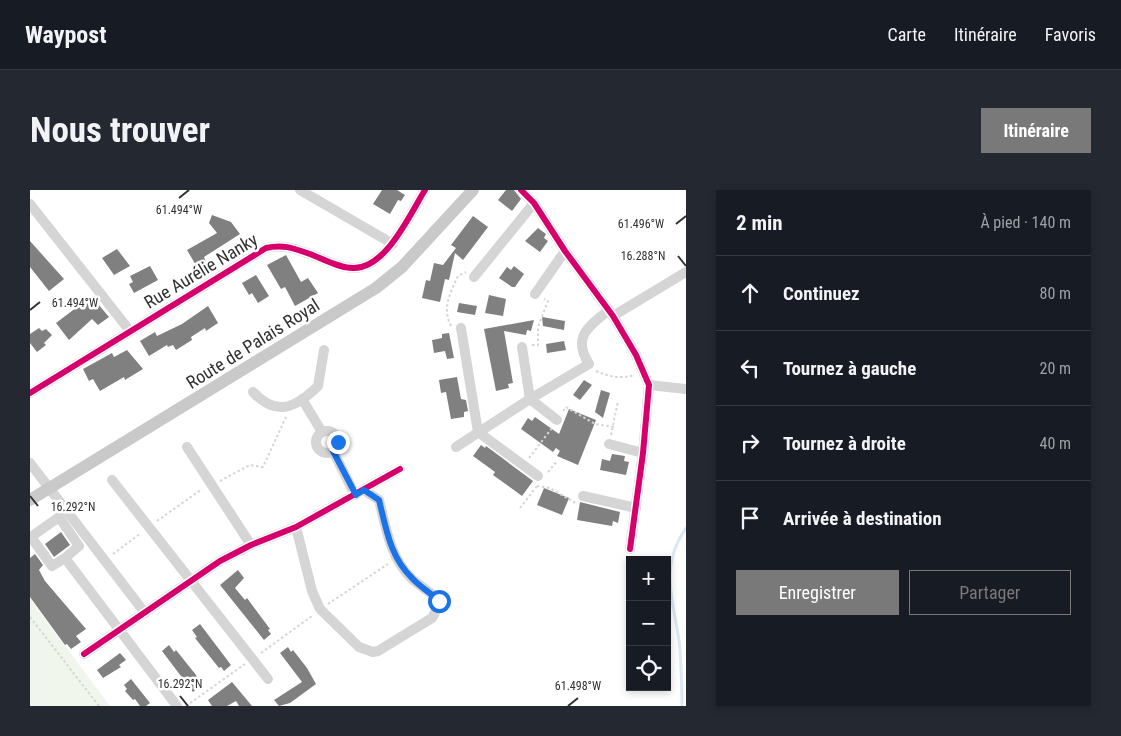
<!DOCTYPE html>
<html lang="fr">
<head>
<meta charset="utf-8">
<style>
  :root { --surface:#171b24; --page:#242831; --text:#f1f3f6; --muted:#9ea1a6; --line:#363941; --accent:#797979 }
  body { margin:0; font-family:"Roboto Condensed",sans-serif; background:var(--page); color:var(--text) }
  .controls { position:absolute; right:15px; bottom:15px; display:grid; overflow:hidden; border-radius:0px; box-shadow:0 2px 8px #0003 }
  .controls button { width:45px; height:45px; display:grid; place-items:center; padding:0; border:0; border-bottom:1px solid var(--line); background:var(--surface); color:var(--text); font:25px sans-serif }
  .stop { position:absolute; width:15px; height:15px; margin:-11px; border:4px solid #1a73e8; border-radius:50%; background:#fff }
  .stop.end { background:#1a73e8; border-color:#fff; box-shadow:0 1px 5px #0008 }
  .list { margin:0; padding:0; list-style:none }
  h2 { display:flex; justify-content:space-between; align-items:center; height:65px; margin:0; padding:0 20px; font-size:21px }
  h2 small { font-size:16px; font-weight:400; color:var(--muted) }
  .list li { display:grid; grid-template-columns:32px 1fr auto; gap:15px; align-items:center; box-sizing:border-box; height:75px; padding:0 20px; border-top:1px solid var(--line) }
  .list b { display:block; font-size:19px; white-space:nowrap }
  .list em { font-size:16px; font-style:normal; color:var(--muted) }
  .actions { display:flex; gap:10px; padding:15px 20px }
  .actions a { flex:1; padding:11px 0; border:1px solid var(--accent); border-radius:0px; text-align:center; font-size:18px; color:var(--accent) }
  .actions .main { background:var(--accent); color:#fff }
  .icon { flex:none; width:28px; height:28px; fill:none; stroke:currentColor; stroke-width:2; stroke-linecap:round; stroke-linejoin:round }
  .map { position:relative; flex:none; width:656px; height:516px; overflow:hidden; border-radius:0px }
  header { display:flex; align-items:center; gap:30px; box-sizing:border-box; height:70px; padding:0 25px; background:var(--surface); border-bottom:1px solid var(--line) }
  header strong { font-size:24px }
  nav { display:flex; gap:28px; margin-inline-start:auto; font-size:18px }
  .intro { display:flex; align-items:center; justify-content:space-between; box-sizing:border-box; height:120px; padding:0 30px }
  h1 { margin:0; font-size:35px }
  .button { padding:12px 22px; border-radius:0px; background:var(--accent); color:#fff; font-size:18px; font-weight:700 }
  main { display:flex; gap:30px; padding:0 30px }
  aside { flex:1; background:var(--surface); border-radius:0px; box-shadow:0 2px 8px #0003 }
  .map>svg:first-child { display:block }
</style>
</head>
<body>
<header>
<strong>Waypost</strong>
<nav><a>Carte</a><a>Itinéraire</a><a>Favoris</a></nav>
</header>
<div class="intro"><h1>Nous trouver</h1><a class="button">Itinéraire</a></div>
<main>
<div class="map">
<svg width="656" height="516" viewBox="0 0 656 516">
  <rect width="100%" height="100%" fill="#fff"/>
  <polygon fill="#f1f6ed" points="0,409 80,516 0,516"/>
  <g fill="none" stroke-linecap="round" stroke-linejoin="round">
    <path stroke="#dae7f4" stroke-width="3" d="M652,516C652,497 651,477 650,458C645,413 627,379 656,338"/>
  </g>
  <g fill="#808080">
    <polygon points="352,0 367,0 375,5 371,11 368,10 360,24 343,14"/>
    <polygon points="476,0 484,0 491,9 482,21 468,10"/>
    <polygon points="182,25 201,32 210,44 174,67 176,72 167,77 157,60 187,43 179,33"/>
    <polygon points="443,26 458,37 433,70 425,63 419,90 415,89 410,112 392,108 396,90 400,91 404,73 413,75 426,58 421,55"/>
    <polygon points="508,38 516,44 514,48 518,51 510,62 495,51"/>
    <polygon points="0,51 34,89 19,101 0,77"/>
    <polygon points="87,59 100,76 84,85 72,68"/>
    <polygon points="256,65 271,92 278,88 288,103 265,116 255,97 251,99 237,75"/>
    <polygon points="120,76 128,90 104,103 99,94 103,92 100,86"/>
    <polygon points="484,76 494,84 485,97 482,97 469,88 477,77 481,80"/>
    <polygon points="226,85 239,106 228,113 222,103 219,105 212,93"/>
    <polygon points="459,105 476,109 473,126 455,123"/>
    <polygon points="59,108 64,115 68,114 79,127 68,135 62,129 39,150 26,133"/>
    <polygon points="429,113 447,116 445,125 427,122"/>
    <polygon points="178,116 188,133 176,141 175,138 161,147 162,150 146,160 143,155 138,157 137,155 119,166 110,151 125,142 127,146 152,134"/>
    <polygon points="512,127 535,131 534,140 513,136"/>
    <polygon points="504,130 501,141 497,140 496,145 474,141 483,193 478,194 479,198 466,201 454,139"/>
    <polygon points="9,138 12,141 16,139 22,145 14,153 16,155 7,162 0,153 0,144"/>
    <polygon points="419,143 424,168 417,169 415,161 404,163 402,150 412,148 412,144"/>
    <polygon points="534,151 536,160 517,163 516,154"/>
    <polygon points="97,160 113,179 95,190 94,187 70,201 63,189 59,191 53,179 82,163 84,167"/>
    <polygon points="427,187 431,209 436,210 438,221 434,222 434,227 421,229 416,202 411,203 409,190"/>
    <polygon points="554,190 562,195 550,210 543,205"/>
    <polygon points="571,200 580,203 573,228 565,222"/>
    <polygon points="539,219 566,230 548,275 527,266 530,261 526,258 523,262 491,239 498,228 502,231 505,227 529,244"/>
    <polygon points="451,255 455,258 456,256 503,291 492,306 463,285 465,282 443,266"/>
    <polygon points="582,264 595,266 594,271 599,272 596,285 570,280 572,269 580,271"/>
    <polygon points="514,298 539,308 532,325 507,315"/>
    <polygon points="550,312 590,322 588,333 583,331 582,336 547,330"/>
    <polygon points="31,342 40,355 24,367 15,354"/>
    <polygon points="5,364 13,375 9,380 15,391 56,439 46,446 51,452 41,459 37,454 35,455 0,407 0,368"/>
    <polygon points="208,380 214,388 205,398 215,410 217,408 240,439 238,440 241,444 234,450 190,395"/>
    <polygon points="170,434 201,475 194,481 191,477 189,478 165,448 167,447 162,440"/>
    <polygon points="139,455 144,462 146,460 170,490 168,492 171,496 163,502 132,461"/>
    <polygon points="258,457 261,462 263,460 277,478 286,494 260,513 249,516 244,510 272,492 250,463"/>
    <polygon points="90,463 96,470 89,475 91,477 73,488 67,480"/>
    <polygon points="101,489 120,513 116,516 110,516 105,509 103,510 95,501 97,499 94,495"/>
    <polygon points="202,492 222,516 209,516 206,511 197,516 182,516 178,510"/>
  </g>
  <g fill="none" stroke-linecap="round" stroke-linejoin="round">
    <g stroke="#d5d5d5" stroke-width="2" stroke-dasharray="2.5 2.5" stroke-linecap="butt">
      <path d="M421,136C412,118 420,103 428,86L436,82"/>
      <polyline points="502,155 508,155 508,137 518,111 514,109"/>
      <path d="M566,181C580,187 590,189 605,185"/>
      <polyline points="533,221 536,217 565,234 584,237"/>
      <polyline points="581,245 588,211"/>
      <polyline points="499,268 522,238"/>
      <polyline points="518,282 527,271"/>
      <polyline points="190,291 220,275 233,277 256,227"/>
      <polyline points="507,296 520,298 547,314"/>
      <polyline points="490,318 507,296"/>
      <polyline points="127,331 172,299"/>
      <polyline points="83,364 111,343"/>
      <polyline points="298,414 358,374"/>
      <polyline points="0,427 69,516"/>
      <polyline points="231,463 282,426"/>
      <polyline points="156,516 215,474"/>
    </g>
    <g stroke="#d5d5d5" stroke-width="10">
      <polyline points="270,0 363,54"/>
      <polyline points="491,0 504,13 535,61 583,126 606,165 619,195 613,263 600,359"/>
      <polyline points="0,14 100,141"/>
      <polyline points="444,87 504,13"/>
      <polyline points="505,104 535,61"/>
      <polyline points="583,126 656,82"/>
      <polyline points="431,138 448,242 508,286"/>
      <polyline points="492,157 500,209 527,230"/>
      <polyline points="619,195 656,199"/>
      <path d="M223,202C246,227 266,218 288,196L294,160"/>
      <path d="M0,203L236,58C253,54 263,58 280,64C293,69 309,78 323,78C356,79 380,24 395,0"/>
      <polyline points="272,209 292,242"/>
      <circle cx="297" cy="252" r="11"/>
      <polyline points="579,254 613,263"/>
      <polyline points="157,257 221,355"/>
      <path d="M426,257L500,209L559,174C542,147 558,137 579,120"/>
      <polyline points="303,261 325,305"/>
      <polyline points="0,273 115,423"/>
      <polyline points="82,290 238,489"/>
      <polyline points="553,306 606,318"/>
      <path d="M266,337L282,401L290,419L329,457L343,462L348,461L402,428L410,414C405,403 390,397 381,388C360,367 356,338 349,310L334,300"/>
      <polyline points="35,368 49,356 29,327 1,347 22,376 35,368 147,516"/>
      <polyline points="54,464 190,371 221,355 266,337 370,279"/>
    </g>
    <polyline stroke="#c9c9c9" stroke-width="12" points="0,310 346,98 372,77 443,0"/>
    <defs>
      <g id="cycleway">
        <polyline points="491,0 504,13 535,61 583,126 606,165 619,195 613,263 600,359"/>
        <path d="M0,203L236,58C253,54 263,58 280,64C293,69 309,78 323,78C356,79 380,24 395,0"/>
        <polyline points="54,464 190,371 221,355 266,337 370,279"/>
      </g>
    </defs>
    <use href="#cycleway" stroke="#fff" stroke-width="9"/>
    <use href="#cycleway" stroke="#d6006c" stroke-width="6"/>
  </g>
  <g fill="none" stroke-linecap="round" stroke-linejoin="round">
    <path stroke="#1a73e8" stroke-width="6" d="M308,252L303,261L326,305L334,300L349,310C356,338 360,367 382,388C390,397 401,403 409,411"/>
  </g>
  <path fill="none" stroke="#313131" stroke-width="2" d="M149,8L159,0M646,34L656,26M648,66L656,76M0,120L10,112M0,306L8,316M150,506L158,516M538,516L548,508"/>
  <g text-anchor="middle" stroke-width="5" stroke-linejoin="round" paint-order="stroke">
    <g font-size="18" fill="#313131" stroke="#fff">
      <text transform="translate(171 81) rotate(-31)" y="6">Rue Aurélie Nanky</text>
      <text transform="translate(223 154) rotate(-32)" y="6">Route de Palais Royal</text>
    </g>
  </g>
  <g font-size="12" text-anchor="middle" fill="#313131" stroke="#fff" stroke-width="5" stroke-linejoin="round" paint-order="stroke">
    <text x="149" y="24">61.494°W</text>
    <text x="611" y="38">61.496°W</text>
    <text x="613" y="70">16.288°N</text>
    <text x="45" y="117">61.494°W</text>
    <text x="43" y="321">16.292°N</text>
    <text x="150" y="498">16.292°N</text>
    <text x="548" y="500">61.498°W</text>
  </g>
</svg>
<div class="controls">
<button>+</button>
<button>−</button>
<button><svg class="icon" aria-label="locate" viewBox="0 0 24 24"><circle cx="12" cy="12" r="6"/><path d="M12 2v4M12 18v4M2 12h4M18 12h4"/></svg></button>
</div>
<div class="stop" style="left:409px;top:411px"></div>
<div class="stop end" style="left:308px;top:252px"></div>
</div>
<aside>
<h2>2 min<small>À pied · 140 m</small></h2>
<ul class="list">
<li><svg class="icon" aria-label="ahead" viewBox="0 0 24 24"><path d="M12 20V5M6 11l6-6 6 6"/></svg><div><b>Continuez</b></div><em>80 m</em></li>
<li><svg class="icon" aria-label="left" viewBox="0 0 24 24"><path d="M17 20v-9H6M10 6l-5 5 5 5"/></svg><div><b>Tournez à gauche</b></div><em>20 m</em></li>
<li><svg class="icon" aria-label="right" viewBox="0 0 24 24"><path d="M7 20v-9h11M14 6l5 5-5 5"/></svg><div><b>Tournez à droite</b></div><em>40 m</em></li>
<li><svg class="icon" aria-label="arrive" viewBox="0 0 24 24"><path d="M6 21V4h12l-3 4 3 4H6"/></svg><div><b>Arrivée à destination</b></div></li>
</ul>
<div class="actions"><a class="main">Enregistrer</a><a>Partager</a></div>
</aside>
</main>
</body>
</html>
